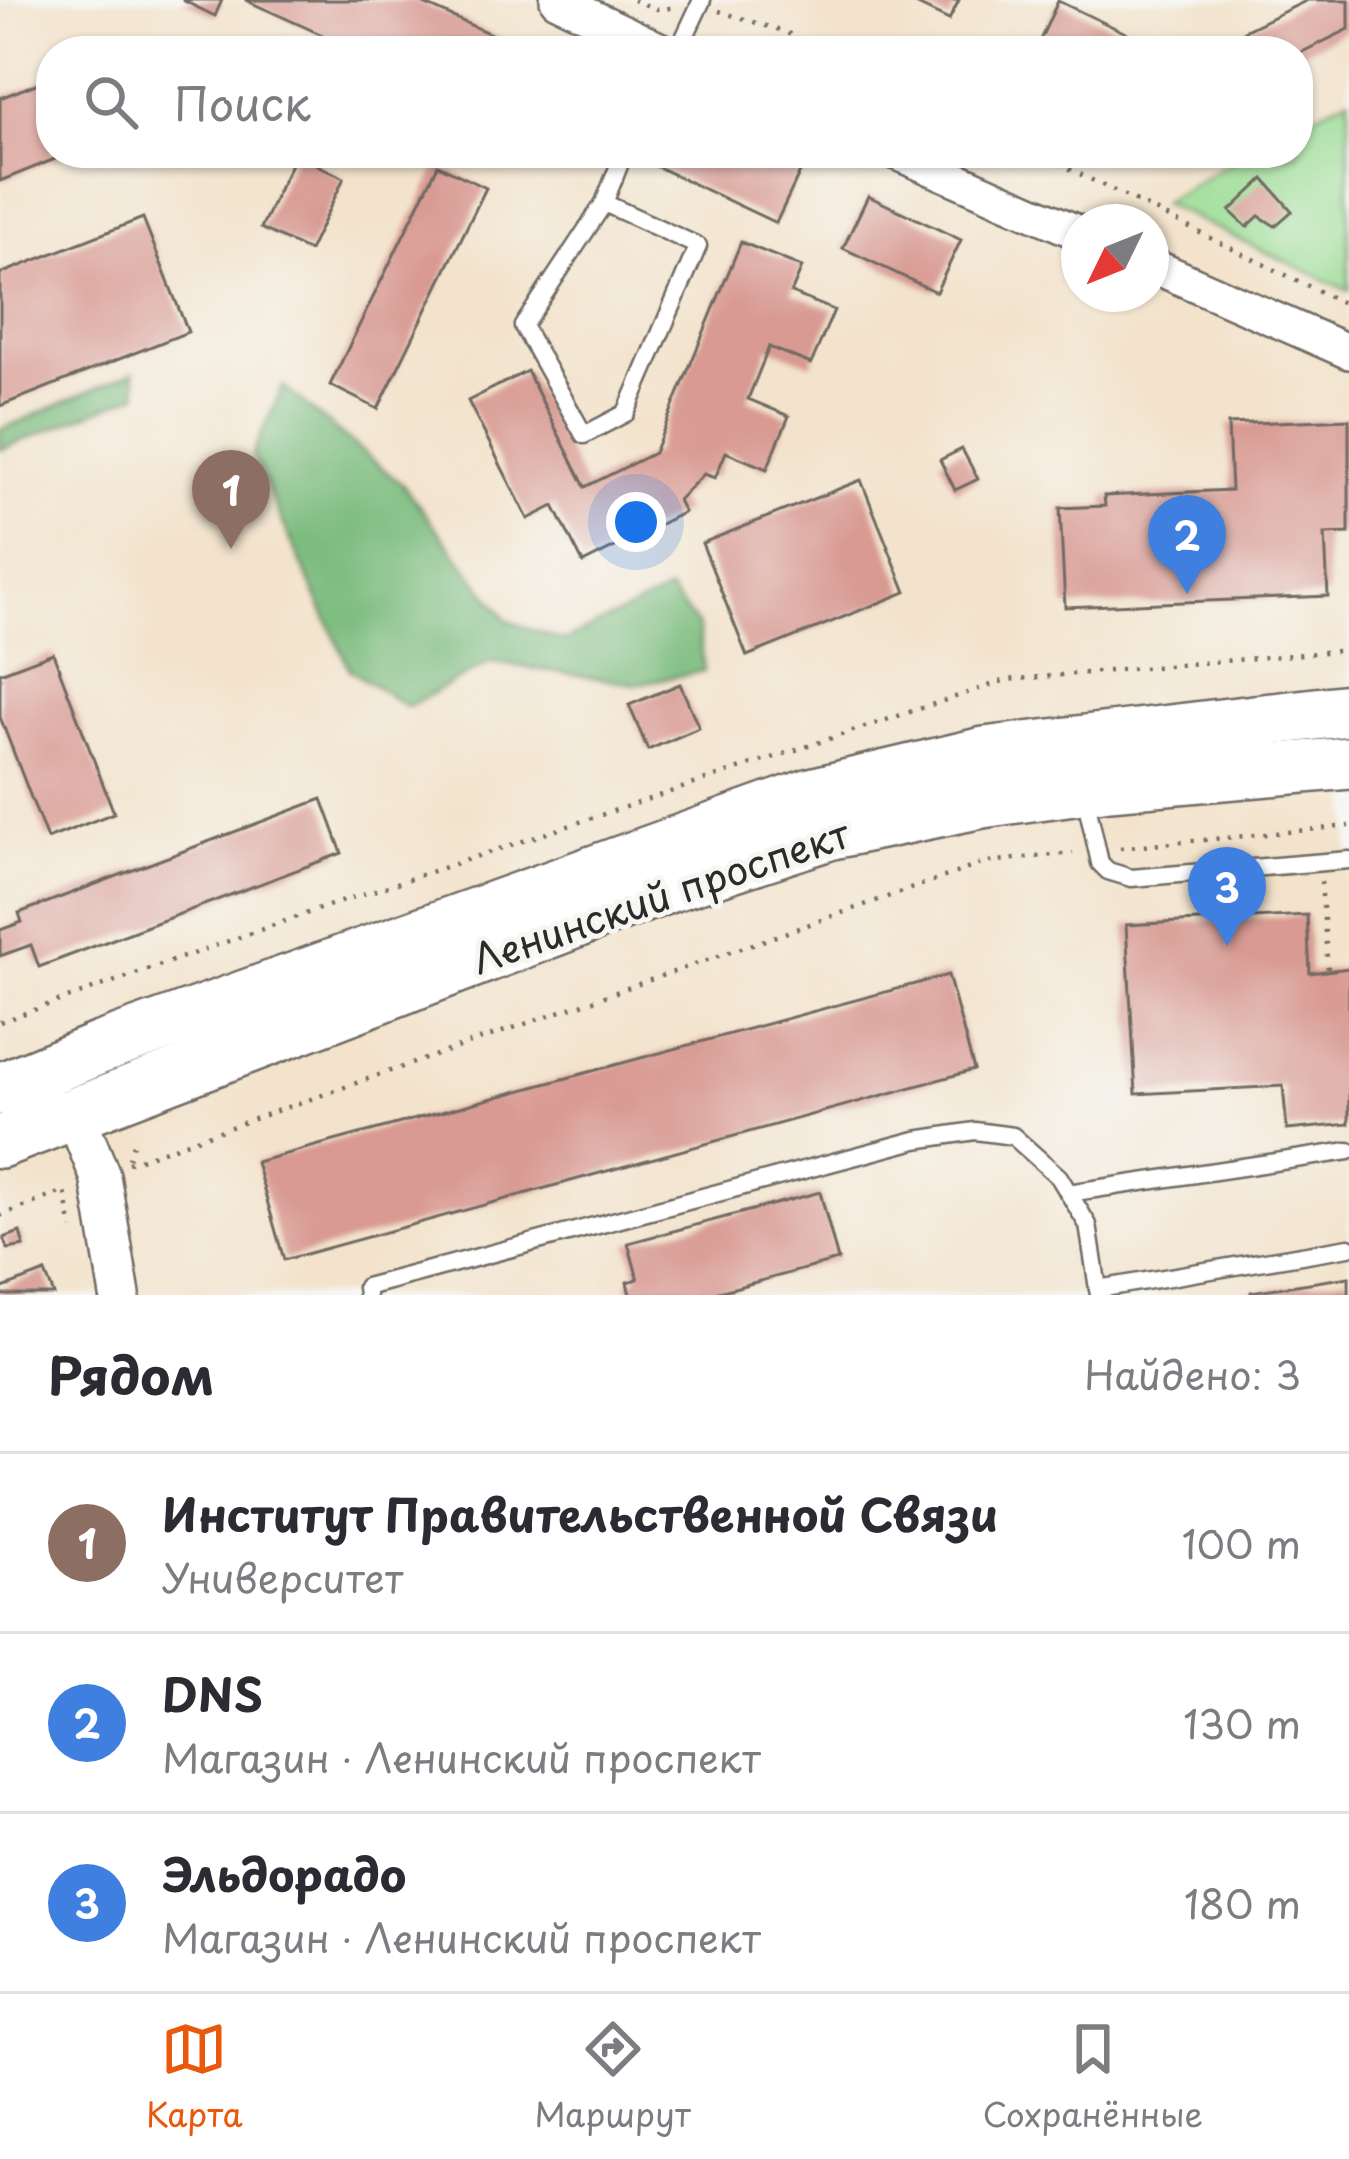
<!DOCTYPE html>
<html lang="ru">
<head>
<meta charset="utf-8">
<style>
  :root { --surface:#fff; --page:#f2f2f3; --text:#2b2b33; --muted:#7c7c81; --line:#e1e1e2; --accent:#ea580c }
  body { margin:0; font-family:"Playpen Sans",sans-serif; background:var(--page); color:var(--text) }
  .compass { position:absolute; left:1061px; top:204px; width:108px; height:108px; border-radius:50%; background:var(--surface); box-shadow:0 3px 9px #0004; rotate:227deg }
  .you { position:absolute; left:636px; top:522px; width:42px; height:42px; margin:-30px; border:9px solid #fff; border-radius:50%; background:#1a73e8; box-shadow:0 0 0 18px #1a73e833 }
  .badge { display:grid; place-items:center; width:78px; height:78px; border-radius:50%; background:var(--accent); color:#fff; font-size:39px; font-weight:700 }
  .pin { position:absolute; translate:-50% -99px; filter:drop-shadow(0 3px 6px #0008) }
  .pin::after { content:''; position:absolute; top:63px; width:42px; height:36px; background:inherit; clip-path:polygon(0 0,100% 0,50% 100%) }
  .list { margin:0; padding:0; list-style:none }
  h2 { display:flex; justify-content:space-between; align-items:center; height:156px; margin:0; padding:0 48px; font-size:51px }
  h2 small { font-size:39px; font-weight:400; color:var(--muted) }
  .list li { display:grid; grid-template-columns:78px 1fr auto; gap:36px; align-items:center; box-sizing:border-box; height:180px; padding:0 48px; border-top:3px solid var(--line) }
  .list b { display:block; font-size:45px; white-space:nowrap }
  .list p { margin:0; font-size:39px; white-space:nowrap; color:var(--muted) }
  .list em { font-size:39px; font-style:normal; color:var(--muted) }
  .icon { flex:none; width:66px; height:66px; fill:none; stroke:currentColor; stroke-width:2; stroke-linecap:round; stroke-linejoin:round }
  .map { position:relative; flex:none; width:1349px; height:1295px; overflow:hidden }
  .search { position:absolute; background:var(--surface); box-shadow:0 3px 9px #0004; left:36px; right:36px; top:36px; height:132px; display:flex; align-items:center; gap:30px; box-sizing:border-box; padding:0 42px; border-radius:48px; color:var(--muted); font-size:45px }
  .sheet { height:696px; background:var(--surface) }
  nav { display:flex; justify-content:space-around; align-items:center; box-sizing:border-box; height:168px; border-top:3px solid var(--line); background:var(--surface); font-size:33px; color:var(--muted) }
  nav a { display:grid; justify-items:center; gap:6px }
  nav .on { color:var(--accent) }
  .map>svg:first-child { display:block }
</style>
</head>
<body>
<div class="map">
<svg width="1349" height="1295" viewBox="0 0 1349 1295">
  <rect width="100%" height="100%" fill="#f6f6f2"/>
  <filter id="ink" filterUnits="userSpaceOnUse"><feTurbulence type="fractalNoise" baseFrequency=".00833" numOctaves="2"/><feDisplacementMap in="SourceGraphic" scale="24" xChannelSelector="R" yChannelSelector="G"/><feConvolveMatrix kernelMatrix="1 2 1 2 8 2 1 2 1" color-interpolation-filters="sRGB"/></filter>
  <filter id="wash" filterUnits="userSpaceOnUse"><feTurbulence type="fractalNoise" baseFrequency=".004" numOctaves="4" result="noise"/><feDisplacementMap in="SourceGraphic" scale="48" xChannelSelector="R" yChannelSelector="G"/><feGaussianBlur stdDeviation="2.7" result="paint"/><feColorMatrix in="noise" values="0 0 0 0 0 0 0 0 0 0 0 0 0 0 0 0 0 1.4 0 .05"/><feComposite in="paint" operator="in"/></filter>
  <g filter="url(#wash)">
    <rect width="100%" height="100%" fill="#f3e3cc"/>
    <polygon fill="#9bdd94" stroke="#638460" stroke-width="3" points="1349,97 1349,291 1162,203 1246,153 1298,153 1298,123"/>
    <g fill="#7cbc7e" stroke="#547454" stroke-width="3">
      <polygon points="134,372 138,394 0,450 0,430"/>
      <polygon points="283,387 403,485 508,621 563,641 669,591 698,626 704,671 636,684 491,662 407,707 350,670 252,455"/>
    </g>
    <g id="blocks">
      <g fill="#d89a92">
        <polygon points="182,0 222,0 215,16"/>
        <polygon points="245,0 415,0 528,51 358,51"/>
        <polygon points="907,0 959,0 949,20"/>
        <polygon points="1308,0 1349,0 1349,29 1298,54 1253,51 1244,31"/>
        <polygon points="1058,1 1164,51 1035,51"/>
        <polygon points="150,38 156,51 118,51"/>
        <polygon points="51,78 51,153 70,153 0,181 0,98"/>
        <polygon points="296,153 320,157 317,165 344,178 309,251 261,228"/>
        <polygon points="642,153 764,153 801,170 776,223 639,158"/>
        <polygon points="438,165 486,188 378,409 330,385"/>
        <polygon points="1264,179 1292,211 1275,226 1259,216 1247,227 1230,211"/>
        <polygon points="868,196 961,240 936,292 843,248"/>
        <polygon points="143,218 188,332 0,406 0,274"/>
        <polygon points="741,242 802,267 791,293 834,310 811,364 769,347 748,399 789,416 767,469 726,452 715,478 704,474 678,500 684,512 583,563 554,506 528,519 468,401 527,371 585,487 654,453"/>
        <polygon points="1349,419 1349,533 1325,534 1328,596 1065,607 1060,508 1105,506 1104,496 1231,490 1228,424"/>
        <polygon points="962,449 978,479 955,490 940,460"/>
        <polygon points="861,480 906,592 747,656 702,543"/>
        <polygon points="53,653 114,813 47,839 0,717 0,673"/>
        <polygon points="680,684 699,728 648,750 629,705"/>
        <polygon points="322,799 342,853 39,967 31,945 0,956 0,930 22,922 19,913"/>
        <polygon points="1307,915 1310,973 1349,968 1349,1124 1287,1130 1283,1086 1136,1094 1126,925"/>
        <polygon points="948,975 974,1070 284,1260 256,1162"/>
        <polygon points="820,1192 838,1260 708,1295 630,1295 627,1282 638,1279 628,1243"/>
        <polygon points="20,1232 24,1246 8,1249 4,1238"/>
        <polygon points="45,1272 54,1295 0,1295 0,1289"/>
        <polygon points="1349,1277 1349,1295 1251,1295 1251,1292"/>
      </g>
    </g>
  </g>
  <g filter="url(#ink)">
    <use href="#blocks" fill-opacity="0" stroke="#716b63" stroke-width="3"/>
    <g fill="none" stroke-linecap="round" stroke-linejoin="round">
      <defs>
        <g id="service">
          <polyline points="678,51 702,0"/>
          <polyline points="604,203 698,246 626,413 584,435 523,326 604,203 624,153"/>
          <polyline points="1084,791 1100,863 1108,871 1131,878 1349,860"/>
          <polyline points="1068,1193 1349,1151"/>
          <polyline points="1098,1289 1349,1247"/>
          <polyline points="367,1295 366,1287 916,1140 975,1131 1013,1136 1059,1177 1088,1225 1099,1295"/>
        </g>
        <g id="minor">
          <polyline points="557,0 663,51"/>
          <polyline points="897,153 1079,233"/>
          <polyline points="1151,265 1349,352"/>
        </g>
        <polyline id="tertiary" points="46,1108 75,1114 100,1176 120,1295"/>
        <g id="primary">
          <polyline points="0,1089 100,1048 811,794 984,753 1349,710"/>
          <polyline points="0,1142 670,886 832,833 982,802 1109,784 1349,763"/>
        </g>
      </defs>
      <use href="#service" stroke="#716b63" stroke-width="21"/>
      <use href="#minor" stroke="#716b63" stroke-width="38"/>
      <use href="#tertiary" stroke="#716b63" stroke-width="44"/>
      <use href="#primary" stroke="#716b63" stroke-width="56"/>
      <g stroke="#716b63" stroke-width="4.5" stroke-dasharray="3 9" stroke-linecap="butt">
        <polyline points="633,0 657,9 672,8"/>
        <polyline points="719,11 785,32 826,51"/>
        <polyline points="838,153 872,167"/>
        <polyline points="1037,153 1349,306"/>
        <polyline points="1120,848 1349,826"/>
        <polyline points="1321,882 1328,970"/>
        <polyline points="0,1022 328,906 1006,680 1349,650"/>
        <polyline points="129,1159 135,1137"/>
        <polyline points="128,1163 987,862 1073,853"/>
        <polyline points="0,1216 65,1191 72,1229"/>
      </g>
      <use href="#service" stroke="#fff" stroke-width="16"/>
      <use href="#minor" stroke="#fff" stroke-width="33"/>
      <use href="#tertiary" stroke="#fff" stroke-width="39"/>
      <use href="#primary" stroke="#fff" stroke-width="51"/>
    </g>
  </g>
  <g text-anchor="middle" stroke-width="10" stroke-linejoin="round" paint-order="stroke">
    <g font-size="39" fill="#2b2b2b" stroke="#f6f6f2">
      <text transform="translate(661 897) rotate(-19)" y="14">Ленинский проспект</text>
    </g>
  </g>
</svg>
<svg class="compass" viewBox="-18 -18 36 36"><path d="M0-13l5 13h-10z" fill="#e53935"/><path d="M0 13l5-13h-10z" fill="#7c7c81"/></svg>
<div class="you"></div>
<div class="pin badge" style="left:231px;top:549px;background:#8d6e63">1</div>
<div class="pin badge" style="left:1187px;top:594px;background:#3f7fe0">2</div>
<div class="pin badge" style="left:1227px;top:946px;background:#3f7fe0">3</div>
<div class="search"><svg class="icon" aria-label="search" viewBox="0 0 24 24"><circle cx="10" cy="10" r="6"/><path d="M15 15l6 6"/></svg>Поиск</div>
</div>
<section class="sheet">
<h2>Рядом<small>Найдено: 3</small></h2>
<ul class="list">
<li><span class="badge" style="background:#8d6e63">1</span><div><b>Институт Правительственной Связи</b><p>Университет</p></div><em>100 m</em></li>
<li><span class="badge" style="background:#3f7fe0">2</span><div><b>DNS</b><p>Магазин · Ленинский проспект</p></div><em>130 m</em></li>
<li><span class="badge" style="background:#3f7fe0">3</span><div><b>Эльдорадо</b><p>Магазин · Ленинский проспект</p></div><em>180 m</em></li>
</ul>
</section>
<nav>
<a class="on"><svg class="icon" aria-label="map" viewBox="0 0 24 24"><path d="M3 6l6-2 6 2 6-2v14l-6 2-6-2-6 2zM9 4v14M15 6v14"/></svg>Карта</a>
<a><svg class="icon" aria-label="directions" viewBox="0 0 24 24"><path d="M12 3l9 9-9 9-9-9zM9 14v-3h6M13 9l2 2-2 2"/></svg>Маршрут</a>
<a><svg class="icon" aria-label="saved" viewBox="0 0 24 24"><path d="M7 4h10v16l-5-4-5 4z"/></svg>Сохранённые</a>
</nav>
</body>
</html>
